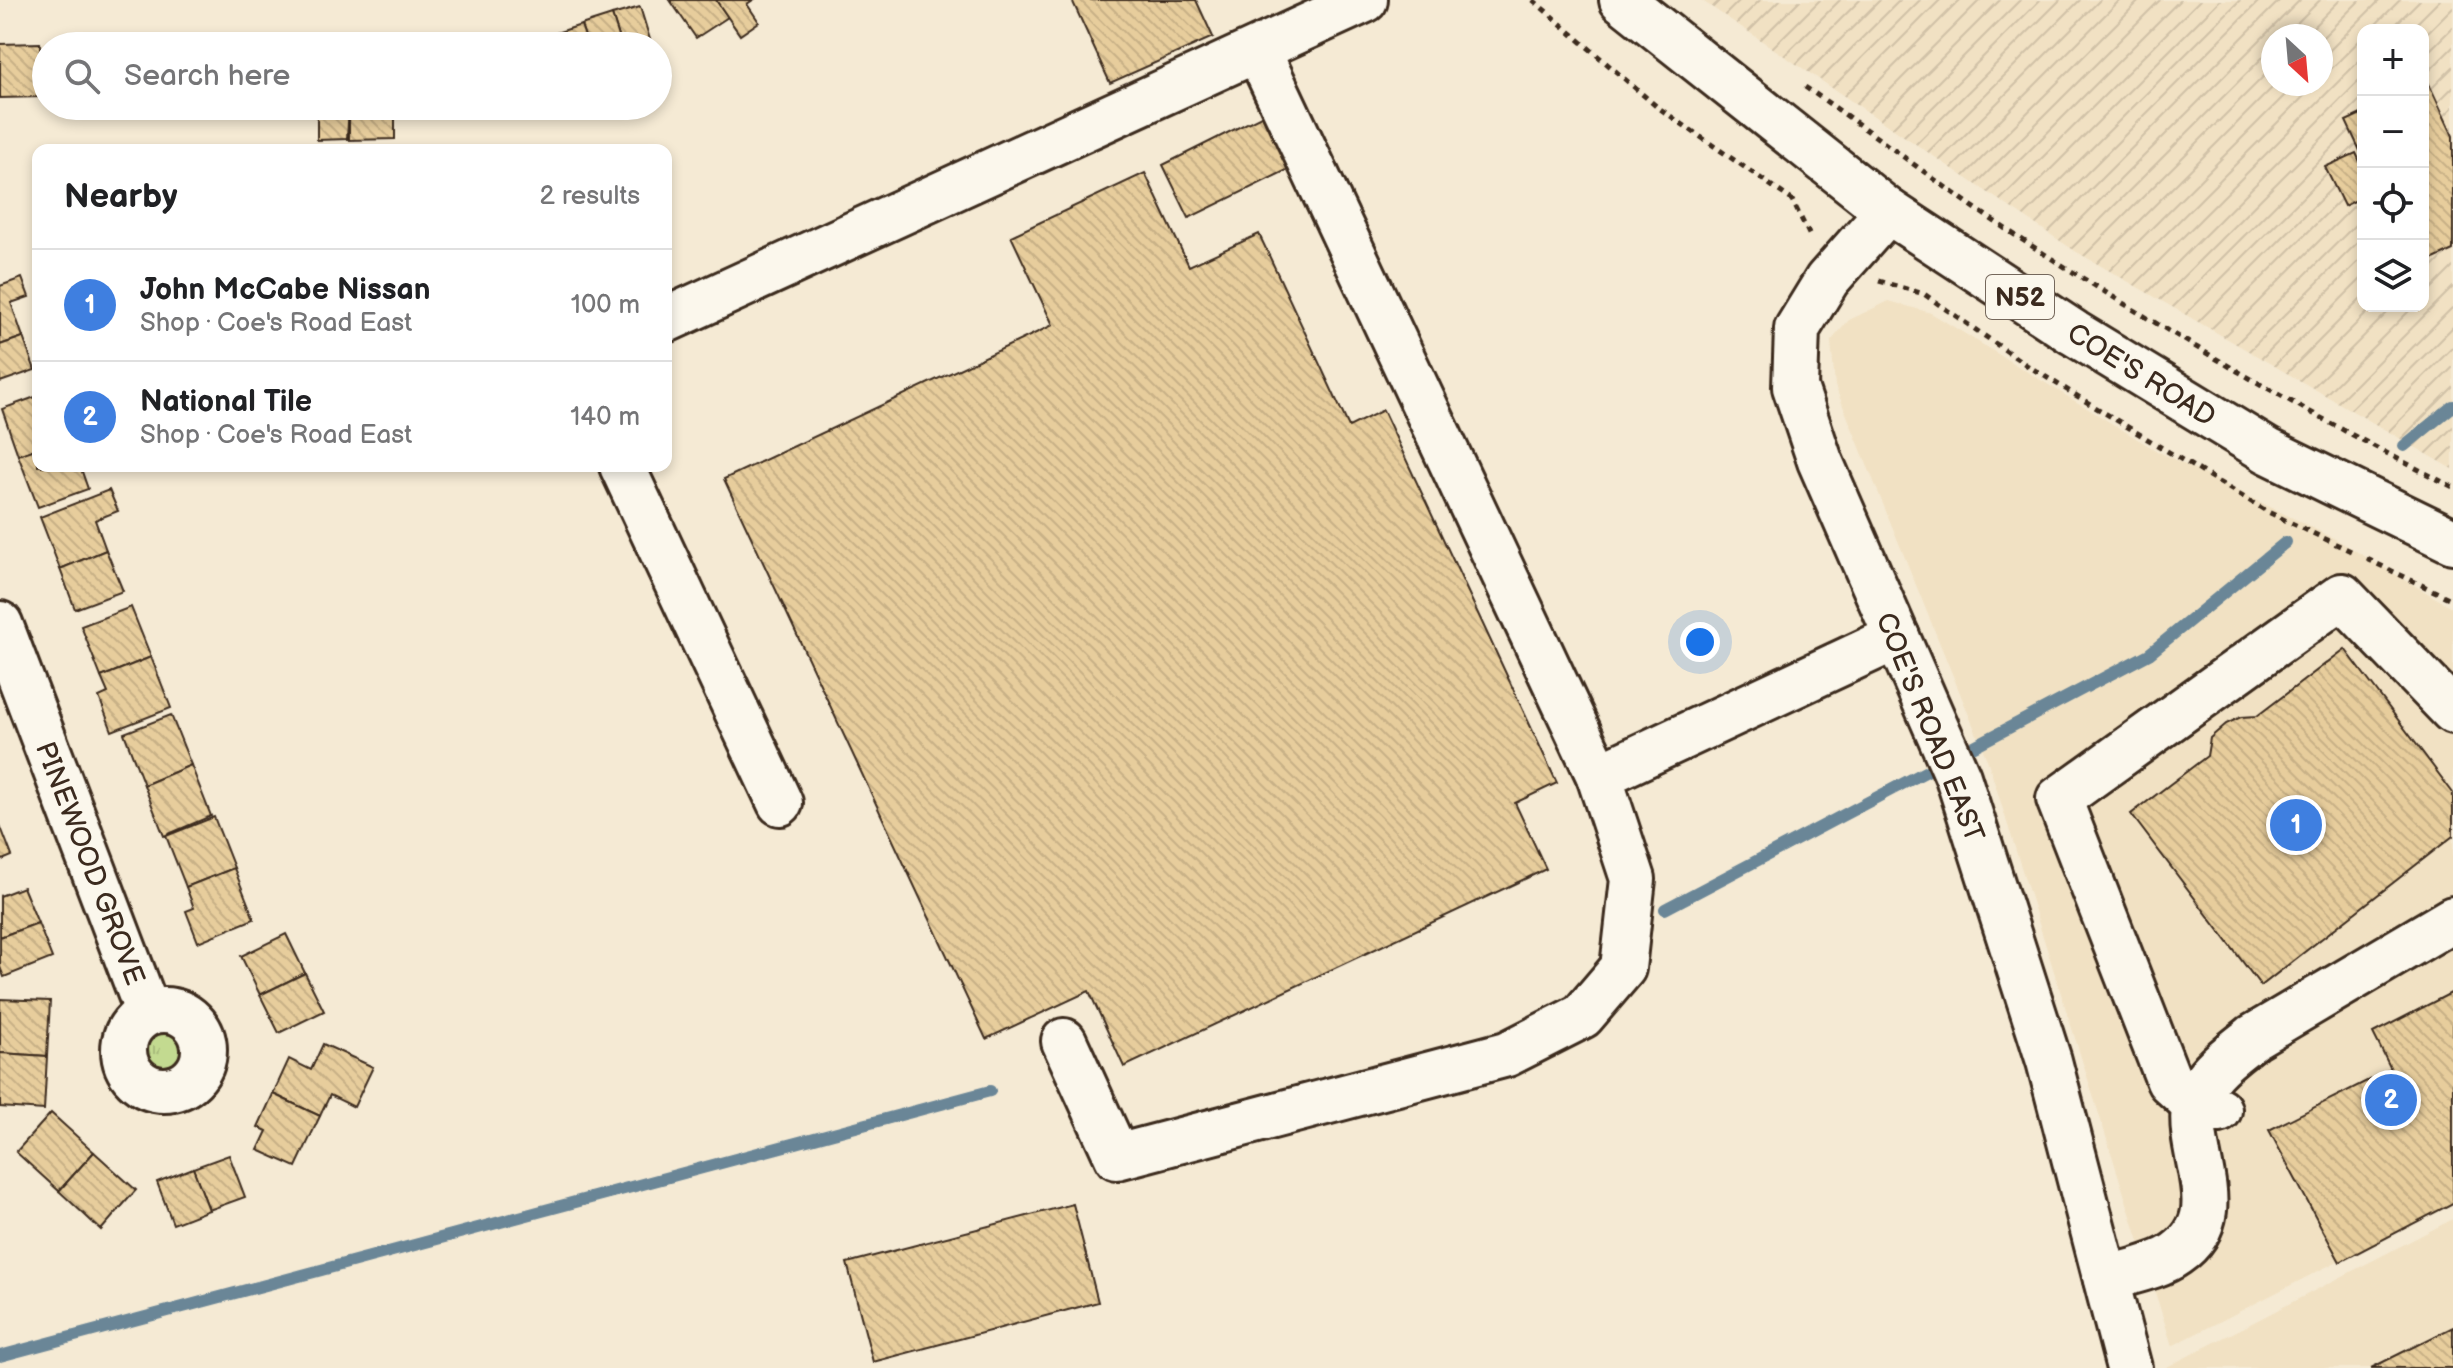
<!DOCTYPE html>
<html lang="en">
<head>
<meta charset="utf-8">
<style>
  :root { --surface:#fff; --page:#f2f2f2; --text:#202124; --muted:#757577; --line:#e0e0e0; --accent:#3b2a1e }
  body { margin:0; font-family:"Balsamiq Sans",sans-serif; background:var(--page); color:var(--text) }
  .controls { position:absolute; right:24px; top:24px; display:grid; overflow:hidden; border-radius:16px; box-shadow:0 4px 12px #0003 }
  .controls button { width:72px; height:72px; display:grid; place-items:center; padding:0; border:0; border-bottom:2px solid var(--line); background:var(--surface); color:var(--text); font:40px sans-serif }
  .compass { position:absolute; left:2261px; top:24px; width:72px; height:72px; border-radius:50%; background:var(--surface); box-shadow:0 4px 12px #0003; rotate:154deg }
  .you { position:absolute; left:1700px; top:642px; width:28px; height:28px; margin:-20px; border:6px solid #fff; border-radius:50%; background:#1a73e8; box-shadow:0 0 0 12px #1a73e833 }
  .badge { display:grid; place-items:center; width:52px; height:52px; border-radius:50%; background:var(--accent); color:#fff; font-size:26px; font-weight:700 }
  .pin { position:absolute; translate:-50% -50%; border:4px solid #fff; box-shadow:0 2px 8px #0006 }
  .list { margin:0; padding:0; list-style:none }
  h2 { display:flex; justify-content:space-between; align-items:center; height:104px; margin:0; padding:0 32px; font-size:34px }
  h2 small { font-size:26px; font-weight:400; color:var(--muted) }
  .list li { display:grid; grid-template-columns:52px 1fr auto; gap:24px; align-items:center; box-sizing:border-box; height:112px; padding:0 32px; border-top:2px solid var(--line) }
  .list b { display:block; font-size:30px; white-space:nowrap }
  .list p { margin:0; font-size:26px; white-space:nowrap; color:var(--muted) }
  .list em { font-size:26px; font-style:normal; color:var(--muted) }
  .icon { flex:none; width:44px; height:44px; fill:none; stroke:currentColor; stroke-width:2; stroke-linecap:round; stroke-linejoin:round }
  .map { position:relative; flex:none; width:2453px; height:1368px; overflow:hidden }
  .search { position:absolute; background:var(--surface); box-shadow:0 4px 12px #0003; left:32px; top:32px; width:640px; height:88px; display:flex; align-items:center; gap:20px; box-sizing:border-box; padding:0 28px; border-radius:44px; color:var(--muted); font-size:30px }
  .panel { position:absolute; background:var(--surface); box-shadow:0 4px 12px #0003; left:32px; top:144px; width:640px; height:328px; border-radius:16px }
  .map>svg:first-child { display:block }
</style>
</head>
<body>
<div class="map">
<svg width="2453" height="1368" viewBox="0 0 2453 1368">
  <defs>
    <pattern id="industrial-furrows" width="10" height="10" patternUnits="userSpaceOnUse" patternTransform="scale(2)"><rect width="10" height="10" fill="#f1e1c3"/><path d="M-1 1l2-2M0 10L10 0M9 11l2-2" fill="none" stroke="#d0c1a7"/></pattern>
    <pattern id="grass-tufts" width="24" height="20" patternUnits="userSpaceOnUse" patternTransform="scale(2)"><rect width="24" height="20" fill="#c3da90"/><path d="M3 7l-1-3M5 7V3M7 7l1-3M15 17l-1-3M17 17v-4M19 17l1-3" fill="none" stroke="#a8bb7c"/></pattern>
    <pattern id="building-back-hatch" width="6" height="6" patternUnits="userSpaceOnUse" patternTransform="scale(2)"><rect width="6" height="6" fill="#e7cd9c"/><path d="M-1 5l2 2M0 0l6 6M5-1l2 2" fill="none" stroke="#c7b086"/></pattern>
  </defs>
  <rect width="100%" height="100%" fill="#f5ead4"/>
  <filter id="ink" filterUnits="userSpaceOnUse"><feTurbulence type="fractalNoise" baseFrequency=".0125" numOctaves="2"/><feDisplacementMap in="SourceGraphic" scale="16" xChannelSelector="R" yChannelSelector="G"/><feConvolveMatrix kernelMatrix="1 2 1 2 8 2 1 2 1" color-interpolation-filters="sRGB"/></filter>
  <g filter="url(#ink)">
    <g fill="#f1e1c3">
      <polygon points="1889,301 1931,313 2157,451 2337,540 2453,608 2453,1202 2172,1346 1988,762 1835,386 1831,341 1849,320"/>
      <polygon points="2453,1219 2453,1368 2165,1368"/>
    </g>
    <path fill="url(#industrial-furrows)" fill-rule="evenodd" d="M1701,0H2453V469L2075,251ZM2363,30H2423V306H2363ZM2273,36H2321V84H2273Z"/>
    <circle fill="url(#grass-tufts)" stroke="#7f8257" stroke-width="2" cx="166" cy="1050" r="25"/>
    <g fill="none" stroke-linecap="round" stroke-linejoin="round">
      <g stroke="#6a8697" stroke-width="12">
        <polyline points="2404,446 2453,406"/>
        <polyline points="1665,909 2149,654 2286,542"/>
        <polyline points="0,1356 990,1091"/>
      </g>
    </g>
    <g fill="url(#building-back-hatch)" stroke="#3b2a1e" stroke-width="2">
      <polygon points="670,0 716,0 728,17 696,38"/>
      <polygon points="716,0 753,0 747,4 759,22 740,35"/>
      <polygon points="1072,0 1196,0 1213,37 1110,83"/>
      <polygon points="640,7 652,46 622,46 612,15"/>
      <polygon points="612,15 622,46 588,46 581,25"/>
      <polygon points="581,25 588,46 554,46 550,35"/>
      <polygon points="550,35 554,46 525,46 524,43"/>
      <polygon points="154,41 154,46 112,46 111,44"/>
      <polygon points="497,42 498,46 462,46 462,44"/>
      <polygon points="40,43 41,97 0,98 0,44"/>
      <polygon points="2428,82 2453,136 2453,250 2423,264 2423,84"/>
      <polygon points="185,106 239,106 239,112 185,113"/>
      <polygon points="239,106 294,106 294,110 239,112"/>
      <polygon points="303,106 349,106 347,139 317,140 317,113 303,113"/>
      <polygon points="349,106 395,106 395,139 349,140"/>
      <polygon points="2363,113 2363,157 2346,121"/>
      <polygon points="1263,115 1289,169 1189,218 1163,165"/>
      <polygon points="2356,153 2363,168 2363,197 2344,206 2325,167"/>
      <polygon points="1145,173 1189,266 1259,234 1349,427 1383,410 1557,783 1515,803 1546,869 1124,1067 1089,991 986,1039 724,479 1053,325 1011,236"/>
      <polygon points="22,278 29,297 11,303 23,337 0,345 0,286"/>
      <polygon points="23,337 35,370 0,382 0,345"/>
      <polygon points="38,396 38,448 18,455 2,409"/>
      <polygon points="38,448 38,466 80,466 88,489 38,507 18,455"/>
      <polygon points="109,490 118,511 95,520 106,550 60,569 40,517"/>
      <polygon points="106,550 123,591 75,609 60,569"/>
      <polygon points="131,607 151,657 101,677 81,626"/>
      <polygon points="2345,649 2453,793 2453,836 2261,986 2131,814 2207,756 2210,738 2226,724 2241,717 2257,716"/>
      <polygon points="151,657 171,708 112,731 99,697 108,693 101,677"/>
      <polygon points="171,715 191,765 144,785 124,733"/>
      <polygon points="191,765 211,816 164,836 144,785"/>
      <polygon points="214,817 234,868 186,887 166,836"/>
      <polygon points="0,825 12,856 0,861"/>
      <polygon points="234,868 254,919 198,942 186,911 194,908 186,887"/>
      <polygon points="23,887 38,923 0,937 0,896"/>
      <polygon points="38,923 52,958 4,977 0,967 0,937"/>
      <polygon points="286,934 305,973 260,995 241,956"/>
      <polygon points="305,973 324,1011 279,1033 260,995"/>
      <polygon points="2453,992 2453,1203 2340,1262 2269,1130 2391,1069 2373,1033"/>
      <polygon points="0,999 50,1001 47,1056 0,1053"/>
      <polygon points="323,1044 373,1067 354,1107 330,1095 320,1116 273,1094 289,1059 311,1070"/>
      <polygon points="0,1053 47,1056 44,1110 0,1107"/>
      <polygon points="273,1094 320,1116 296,1167 258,1150 267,1131 258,1127"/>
      <polygon points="51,1113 94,1152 59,1191 16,1152"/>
      <polygon points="94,1152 136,1190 101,1230 59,1191"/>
      <polygon points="229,1155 245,1197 209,1210 193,1168"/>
      <polygon points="193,1168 209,1210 173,1224 157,1182"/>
      <polygon points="1073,1204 1098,1302 873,1362 847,1263"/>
      <polygon points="2453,1327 2453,1368 2371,1368"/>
    </g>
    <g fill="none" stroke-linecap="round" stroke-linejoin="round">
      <defs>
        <g id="minor">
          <polyline points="1258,51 1599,776"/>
          <polyline points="1888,211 1827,280 1797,329 1795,387 1820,461 1958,777 2049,1061 2129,1368"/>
          <polyline points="666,320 1365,0"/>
          <polyline points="622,466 780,803"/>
          <polyline points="0,624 148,1013"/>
          <circle cx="164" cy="1050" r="40"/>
          <polyline points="1064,1041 1117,1157 1507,1054 1582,1016 1623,968 1633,879 1599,776 1897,637"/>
          <polyline points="2219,1110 2194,1104 2169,1081 2059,799 2342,596 2453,711"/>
          <path d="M2106,1279C2128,1272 2158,1267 2176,1254C2232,1215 2187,1159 2194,1106C2199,1076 2232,1054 2253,1037L2453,919"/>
        </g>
        <polyline id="major" points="1622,0 1888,211 2074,333 2268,451 2453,541"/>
      </defs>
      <use href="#minor" stroke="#3b2a1e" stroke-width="50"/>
      <use href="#major" stroke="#3b2a1e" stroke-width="50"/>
      <g stroke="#3b2a1e" stroke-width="5" stroke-dasharray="6 6" stroke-linecap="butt">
        <polyline points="1533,0 1656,106 1792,200 1810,236"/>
        <path d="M1805,87C1877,135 1945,190 2018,237C2159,328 2303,412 2453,487"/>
        <polyline points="1879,281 1924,294 2028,366 2154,443 2268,512 2355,553"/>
        <polyline points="2367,559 2453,600"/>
      </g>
      <use href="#minor" stroke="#fbf7ec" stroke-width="44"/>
      <use href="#major" stroke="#fbf7ec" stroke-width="44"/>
    </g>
  </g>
  <g text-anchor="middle" stroke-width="7" stroke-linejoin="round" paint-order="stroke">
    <rect fill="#fbf7ec" stroke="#75685c" stroke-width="2" x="1986" y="275" width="68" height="44" rx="6"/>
    <g font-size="26" font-weight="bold" fill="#3b2a1e">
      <text x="2020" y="306">N52</text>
    </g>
    <g font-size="28" fill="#3b2a1e" stroke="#fbf7ec">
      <text transform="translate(2142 374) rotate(32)" y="10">COE'S ROAD</text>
      <text transform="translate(1931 727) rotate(68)" y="10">COE'S ROAD EAST</text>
      <text transform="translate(91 863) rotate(69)" y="10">PINEWOOD GROVE</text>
    </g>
  </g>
</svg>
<div class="controls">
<button>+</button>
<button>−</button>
<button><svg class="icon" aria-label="locate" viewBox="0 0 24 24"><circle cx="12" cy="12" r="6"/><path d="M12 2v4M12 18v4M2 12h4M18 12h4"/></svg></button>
<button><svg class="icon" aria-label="layers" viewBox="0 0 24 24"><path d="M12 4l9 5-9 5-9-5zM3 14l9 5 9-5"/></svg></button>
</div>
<svg class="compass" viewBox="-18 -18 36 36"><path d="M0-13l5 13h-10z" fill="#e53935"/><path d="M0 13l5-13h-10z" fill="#757577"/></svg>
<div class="you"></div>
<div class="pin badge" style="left:2296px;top:825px;background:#3f7fe0">1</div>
<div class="pin badge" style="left:2391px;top:1100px;background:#3f7fe0">2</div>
<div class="search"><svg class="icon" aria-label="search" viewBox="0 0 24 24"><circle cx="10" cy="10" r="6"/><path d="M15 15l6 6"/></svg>Search here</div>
<section class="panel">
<h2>Nearby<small>2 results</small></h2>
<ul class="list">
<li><span class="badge" style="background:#3f7fe0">1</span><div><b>John McCabe Nissan</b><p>Shop · Coe's Road East</p></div><em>100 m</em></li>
<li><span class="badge" style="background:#3f7fe0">2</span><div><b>National Tile</b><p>Shop · Coe's Road East</p></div><em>140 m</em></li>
</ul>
</section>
</div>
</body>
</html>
